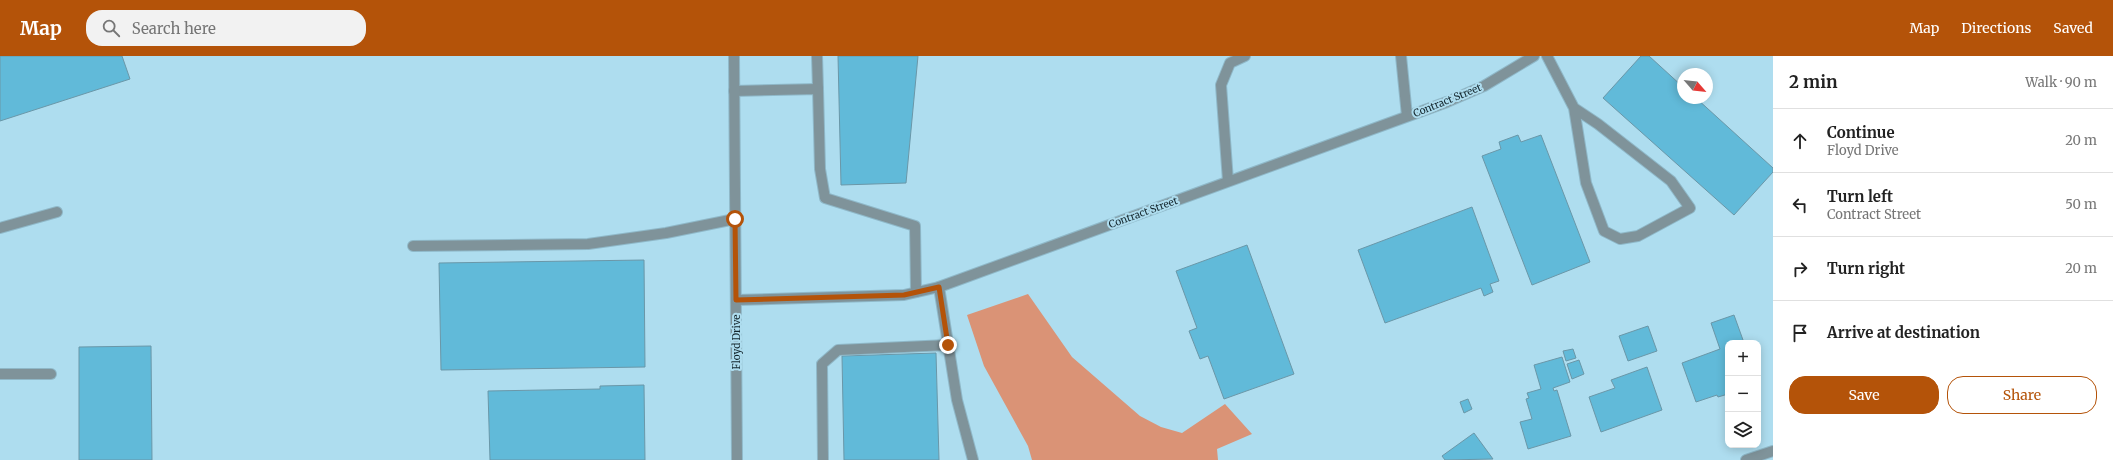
<!DOCTYPE html>
<html lang="en">
<head>
<meta charset="utf-8">
<style>
  :root { --surface:#fff; --page:#f2f2f2; --text:#222; --muted:#767676; --line:#e0e0e0; --accent:#b45309 }
  body { margin:0; font-family:Merriweather,serif; background:var(--page); color:var(--text) }
  .controls { position:absolute; right:12px; bottom:12px; display:grid; overflow:hidden; border-radius:8px; box-shadow:0 2px 10px #0003 }
  .controls button { width:36px; height:36px; display:grid; place-items:center; padding:0; border:0; border-bottom:1px solid var(--line); background:var(--surface); color:var(--text); font:20px sans-serif }
  .compass { position:absolute; left:1677px; top:12px; width:36px; height:36px; border-radius:50%; background:var(--surface); box-shadow:0 2px 10px #0003; rotate:118deg }
  .stop { position:absolute; width:12px; height:12px; margin:-9px; border:3px solid #b45309; border-radius:50%; background:#fff }
  .stop.end { background:#b45309; border-color:#fff; box-shadow:0 1px 4px #0008 }
  .list { margin:0; padding:0; list-style:none }
  h2 { display:flex; justify-content:space-between; align-items:center; height:52px; margin:0; padding:0 16px; font-size:17px }
  h2 small { font-size:13px; font-weight:400; color:var(--muted) }
  .list li { display:grid; grid-template-columns:26px 1fr auto; gap:12px; align-items:center; box-sizing:border-box; height:64px; padding:0 16px; border-top:1px solid var(--line) }
  .list b { display:block; font-size:15px; white-space:nowrap }
  .list p { margin:0; font-size:13px; white-space:nowrap; color:var(--muted) }
  .list em { font-size:13px; font-style:normal; color:var(--muted) }
  .actions { display:flex; gap:8px; padding:12px 16px }
  .actions a { flex:1; padding:9px 0; border:1px solid var(--accent); border-radius:16px; text-align:center; font-size:14px; color:var(--accent) }
  .actions .main { background:var(--accent); color:#fff }
  .icon { flex:none; width:22px; height:22px; fill:none; stroke:currentColor; stroke-width:2; stroke-linecap:round; stroke-linejoin:round }
  .map { position:relative; flex:none; width:1773px; height:404px; overflow:hidden }
  header { display:flex; align-items:center; gap:24px; box-sizing:border-box; height:56px; padding:0 20px; background:var(--accent); color:#fff }
  header strong { font-size:19px }
  nav { display:flex; gap:22px; margin-inline-start:auto; font-size:14px }
  .search { width:280px; height:36px; background:var(--page); display:flex; align-items:center; gap:10px; box-sizing:border-box; padding:0 14px; border-radius:16px; color:var(--muted); font-size:15px }
  main { display:flex }
  aside { flex:1; background:var(--surface) }
  .map>svg:first-child { display:block }
</style>
</head>
<body>
<header>
<strong>Map</strong>
<div class="search"><svg class="icon" aria-label="search" viewBox="0 0 24 24"><circle cx="10" cy="10" r="6"/><path d="M15 15l6 6"/></svg>Search here</div>
<nav><a>Map</a><a>Directions</a><a>Saved</a></nav>
</header>
<main>
<div class="map">
<svg width="1773" height="404" viewBox="0 0 1773 404">
  <rect width="100%" height="100%" fill="#aeddef"/>
  <polygon fill="#da9376" points="1028,238 1072,301 1140,360 1161,371 1182,377 1225,348 1252,378 1217,393 1218,404 1032,404 1028,390 984,310 967,259"/>
  <g fill="#61bad9" stroke="#6a97a8">
    <polygon points="0,0 122,0 130,23 0,65"/>
    <polygon points="838,0 918,0 906,127 841,129"/>
    <polygon points="1641,0 1649,0 1683,31 1683,42 1696,42 1773,112 1773,116 1734,159 1603,42"/>
    <polygon points="1518,79 1521,86 1541,79 1590,206 1532,229 1482,100 1501,93 1499,86"/>
    <polygon points="1472,151 1499,225 1490,228 1493,236 1484,240 1481,232 1385,267 1358,194"/>
    <polygon points="1247,189 1294,318 1224,343 1208,300 1200,303 1189,275 1197,272 1176,215"/>
    <polygon points="644,204 645,311 441,314 439,207"/>
    <polygon points="1734,259 1743,284 1742,287 1728,287 1728,338 1718,341 1717,339 1696,346 1682,307 1720,293 1711,267"/>
    <polygon points="1648,270 1657,295 1628,305 1619,280"/>
    <polygon points="151,290 152,404 79,404 79,291"/>
    <polygon points="1573,293 1576,302 1566,305 1563,295"/>
    <polygon points="936,297 939,404 844,404 842,300"/>
    <polygon points="1562,301 1570,326 1553,332 1554,335 1557,334 1571,380 1528,393 1520,366 1532,363 1526,343 1529,342 1527,337 1541,333 1534,309"/>
    <polygon points="1579,304 1584,318 1572,323 1567,308"/>
    <polygon points="1647,311 1662,354 1601,376 1589,341 1615,332 1611,324"/>
    <polygon points="644,329 645,404 490,404 488,335 600,333 600,330"/>
    <polygon points="1468,343 1472,353 1464,357 1460,346"/>
    <polygon points="1474,377 1493,403 1445,404 1442,400"/>
  </g>
  <g fill="none" stroke-linecap="round" stroke-linejoin="round">
    <defs>
      <g id="service">
        <polyline points="817,0 818,33"/>
        <polyline points="1401,0 1407,60"/>
        <polyline points="1547,0 1574,52 1586,127 1604,175 1620,183 1638,180 1690,152 1671,125 1598,68 1574,52"/>
        <polyline points="734,35 818,33 820,113 825,142 915,170 916,236"/>
        <polyline points="1228,125 1221,29 1230,7 1245,0"/>
        <polyline points="0,172 57,156"/>
        <polyline points="413,190 588,188 666,177 735,163"/>
        <polyline points="939,231 957,344 973,404"/>
        <polyline points="0,318 51,318"/>
        <polyline points="823,404 822,308 838,294 948,289"/>
      </g>
      <g id="minor">
        <polyline points="734,0 737,404"/>
        <polyline points="736,244 904,239 939,231 1447,46 1484,30 1534,0"/>
        <polyline points="1746,404 1773,395"/>
      </g>
    </defs>
    <use href="#service" stroke="#8fb8c8" stroke-width="12"/>
    <use href="#minor" stroke="#8fb8c8" stroke-width="12"/>
    <use href="#service" stroke="#7f939a" stroke-width="10"/>
    <use href="#minor" stroke="#7f939a" stroke-width="10"/>
  </g>
  <g fill="none" stroke-linecap="round" stroke-linejoin="round">
    <polyline stroke="#b45309" stroke-width="5" points="735,163 736,244 904,239 939,231 948,289"/>
  </g>
  <g text-anchor="middle" stroke-width="4" stroke-linejoin="round" paint-order="stroke">
    <g font-size="10" fill="#13252c" stroke="#aeddef">
      <text transform="translate(1447 44) rotate(-22)" y="4">Contract Street</text>
      <text transform="translate(1143 156) rotate(-20)" y="4">Contract Street</text>
      <text transform="translate(736 286) rotate(-90)" y="4">Floyd Drive</text>
    </g>
  </g>
</svg>
<div class="controls">
<button>+</button>
<button>−</button>
<button><svg class="icon" aria-label="layers" viewBox="0 0 24 24"><path d="M12 4l9 5-9 5-9-5zM3 14l9 5 9-5"/></svg></button>
</div>
<svg class="compass" viewBox="-18 -18 36 36"><path d="M0-13l5 13h-10z" fill="#e53935"/><path d="M0 13l5-13h-10z" fill="#767676"/></svg>
<div class="stop" style="left:735px;top:163px"></div>
<div class="stop end" style="left:948px;top:289px"></div>
</div>
<aside>
<h2>2 min<small>Walk · 90 m</small></h2>
<ul class="list">
<li><svg class="icon" aria-label="ahead" viewBox="0 0 24 24"><path d="M12 20V5M6 11l6-6 6 6"/></svg><div><b>Continue</b><p>Floyd Drive</p></div><em>20 m</em></li>
<li><svg class="icon" aria-label="left" viewBox="0 0 24 24"><path d="M17 20v-9H6M10 6l-5 5 5 5"/></svg><div><b>Turn left</b><p>Contract Street</p></div><em>50 m</em></li>
<li><svg class="icon" aria-label="right" viewBox="0 0 24 24"><path d="M7 20v-9h11M14 6l5 5-5 5"/></svg><div><b>Turn right</b></div><em>20 m</em></li>
<li><svg class="icon" aria-label="arrive" viewBox="0 0 24 24"><path d="M6 21V4h12l-3 4 3 4H6"/></svg><div><b>Arrive at destination</b></div></li>
</ul>
<div class="actions"><a class="main">Save</a><a>Share</a></div>
</aside>
</main>
</body>
</html>
